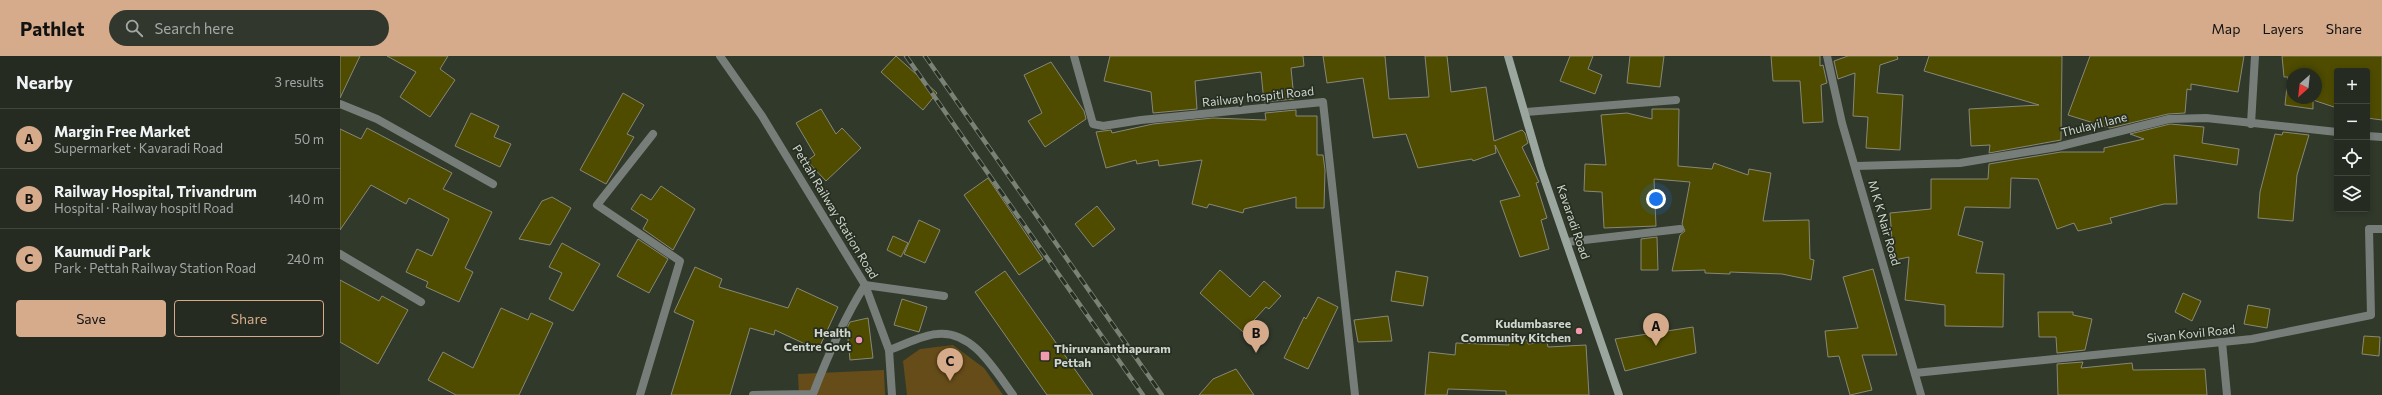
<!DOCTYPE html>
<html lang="en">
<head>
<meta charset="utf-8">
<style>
  :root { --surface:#252b20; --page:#31372d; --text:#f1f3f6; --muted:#a3a7a5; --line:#42473e; --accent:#d6ab8b }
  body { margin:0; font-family:Commissioner,sans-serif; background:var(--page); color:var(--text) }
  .controls { position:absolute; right:12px; top:12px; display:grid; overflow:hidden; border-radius:4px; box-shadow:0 2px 6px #0003 }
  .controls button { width:36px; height:36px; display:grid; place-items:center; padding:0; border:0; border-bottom:1px solid var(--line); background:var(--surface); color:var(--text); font:20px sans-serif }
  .compass { position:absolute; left:1946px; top:12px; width:36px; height:36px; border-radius:50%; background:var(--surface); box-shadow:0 2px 6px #0003; rotate:207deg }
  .you { position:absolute; left:1316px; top:143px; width:14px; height:14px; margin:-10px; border:3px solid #fff; border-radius:50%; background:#1a73e8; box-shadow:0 0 0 6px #1a73e833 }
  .badge { display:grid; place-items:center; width:26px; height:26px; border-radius:50%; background:var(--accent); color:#111; font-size:13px; font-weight:700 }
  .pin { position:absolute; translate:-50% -33px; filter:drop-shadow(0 1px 2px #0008) }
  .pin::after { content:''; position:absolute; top:21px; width:14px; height:12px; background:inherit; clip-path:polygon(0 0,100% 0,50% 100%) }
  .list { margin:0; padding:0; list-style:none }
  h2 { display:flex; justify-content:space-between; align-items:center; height:52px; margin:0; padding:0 16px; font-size:17px }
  h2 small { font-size:13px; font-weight:400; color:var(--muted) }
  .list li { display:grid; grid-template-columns:26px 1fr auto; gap:12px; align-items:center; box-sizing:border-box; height:60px; padding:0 16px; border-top:1px solid var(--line) }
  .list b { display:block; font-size:15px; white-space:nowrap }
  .list p { margin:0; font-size:13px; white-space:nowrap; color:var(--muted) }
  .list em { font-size:13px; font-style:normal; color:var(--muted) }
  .actions { display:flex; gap:8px; padding:12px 16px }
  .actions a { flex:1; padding:9px 0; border:1px solid var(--accent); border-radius:4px; text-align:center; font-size:14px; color:var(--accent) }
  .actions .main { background:var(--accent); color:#111 }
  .icon { flex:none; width:22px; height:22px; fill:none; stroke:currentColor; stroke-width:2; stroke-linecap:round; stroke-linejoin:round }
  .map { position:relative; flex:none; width:2042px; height:339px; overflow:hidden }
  header { display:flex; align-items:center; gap:24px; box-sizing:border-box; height:56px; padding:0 20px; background:var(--accent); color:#111 }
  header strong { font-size:19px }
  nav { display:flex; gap:22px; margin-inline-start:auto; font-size:14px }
  .search { width:280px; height:36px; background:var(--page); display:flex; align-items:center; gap:10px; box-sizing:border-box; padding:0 14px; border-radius:22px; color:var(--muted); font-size:15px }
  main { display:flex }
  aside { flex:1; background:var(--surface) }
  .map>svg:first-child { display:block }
</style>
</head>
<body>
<header>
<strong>Pathlet</strong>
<div class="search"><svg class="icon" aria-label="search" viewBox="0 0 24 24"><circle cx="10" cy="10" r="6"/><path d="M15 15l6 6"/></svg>Search here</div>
<nav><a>Map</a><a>Layers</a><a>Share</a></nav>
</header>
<main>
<aside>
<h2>Nearby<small>3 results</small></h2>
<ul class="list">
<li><span class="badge">A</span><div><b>Margin Free Market</b><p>Supermarket · Kavaradi Road</p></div><em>50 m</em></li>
<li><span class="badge">B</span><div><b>Railway Hospital, Trivandrum</b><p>Hospital · Railway hospitl Road</p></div><em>140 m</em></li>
<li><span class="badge">C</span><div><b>Kaumudi Park</b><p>Park · Pettah Railway Station Road</p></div><em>240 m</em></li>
</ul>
<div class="actions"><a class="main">Save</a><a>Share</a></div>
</aside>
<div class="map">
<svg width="2042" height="339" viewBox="0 0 2042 339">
  <rect width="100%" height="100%" fill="#31392b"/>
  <g fill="#664c18">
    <polygon points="613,289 644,312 663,339 567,339 563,305 580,293"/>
    <polygon points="544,314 545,339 459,339 458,318"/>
  </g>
  <g fill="#4f4c00" stroke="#878876" fill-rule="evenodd">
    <polygon points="0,0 20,0 0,42"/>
    <polygon points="47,0 108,0 100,13 115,24 90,61 60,41 76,16"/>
    <polygon points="556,0 597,37 583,54 541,16"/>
    <polygon points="770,0 963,0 964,10 951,12 954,43 924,46 921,16 855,25 857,53 813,57 811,36 764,25"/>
    <polygon points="983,0 1045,0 1049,43 1089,41 1085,0 1107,0 1111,36 1146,31 1154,85 1182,74 1185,77 1188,87 1182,91 1199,126 1196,127 1207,162 1201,164 1209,193 1180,201 1160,145 1180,140 1155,89 1156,97 1133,105 1132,103 1078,112 1066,78 1033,82 1023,22 987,27"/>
    <polygon points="1230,0 1253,0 1248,13 1262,19 1255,38 1220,25"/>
    <polygon points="1290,0 1324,0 1320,31 1287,27"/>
    <polygon points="1431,0 1480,0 1480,10 1483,9 1487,27 1481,29 1483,66 1463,67 1460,25 1433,25"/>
    <polygon points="1508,0 1557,0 1558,3 1540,9 1537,37 1563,39 1560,94 1526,92 1528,61 1513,60 1515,17 1498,23 1494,5"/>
    <polygon points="1589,0 1722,0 1721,84 1649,97 1650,89 1631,90 1629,53 1699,49 1584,15"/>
    <polygon points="1750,0 1904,0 1898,36 1851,28 1851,34 1847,33 1845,57 1828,58 1770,72 1728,59"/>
    <path d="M1942,0H2042V64L2027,62V15H1997V52L1973,44V53L1945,49L1948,21H1944ZM1952,18H1976V42H1952Z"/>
    <polygon points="711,6 744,55 746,63 705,91 688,65 702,57 684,19"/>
    <polygon points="283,37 304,49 287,78 294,81 266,128 240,114"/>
    <polygon points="481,53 496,78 502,72 521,92 486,125 467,105 475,99 456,67"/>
    <polygon points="1312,53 1339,53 1338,110 1372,113 1374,107 1408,119 1409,113 1431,117 1423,165 1469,164 1470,203 1474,204 1471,224 1442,218 1390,216 1390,218 1365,217 1365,214 1332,215 1340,179 1345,175 1342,168 1350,126 1314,123 1316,170 1264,172 1262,136 1244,135 1245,108 1266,109 1261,59 1287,57 1312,63"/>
    <polygon points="956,54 956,60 977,60 977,99 983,99 985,114 984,152 956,152 956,141 904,153 903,157 869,148 867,152 852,148 862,104 819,110 818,104 797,108 796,104 766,112 756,76 771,74 772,77 813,68 873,62 926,64 925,57"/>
    <polygon points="131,57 159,70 154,81 171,88 160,111 115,90"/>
    <polygon points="1830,68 1864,71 1862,87 1899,93 1897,109 1834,99 1837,148 1824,148 1770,162 1772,167 1738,175 1734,167 1717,173 1698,123 1671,122 1670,152 1625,151 1618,179 1643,186 1636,217 1664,218 1663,271 1605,270 1605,249 1565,244 1569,201 1555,204 1550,184 1552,184 1550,157 1591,153 1591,123 1648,123 1649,108 1721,96 1764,96 1764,92 1804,83 1790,78"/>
    <polygon points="27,72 112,117 103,133 152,156 125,212 133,216 119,246 86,231 88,226 66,216 77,193 92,200 109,163 69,142 66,148 31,129 0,174 0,73 21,83"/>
    <polygon points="1943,76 1969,79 1957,119 1953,165 1918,162 1920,136 1935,78 1942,79"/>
    <polygon points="648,122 703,203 679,219 624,139"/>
    <polygon points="321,130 355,153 333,194 303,173 308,164 291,153 301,138 311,144"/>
    <polygon points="212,141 231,152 210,189 179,183 202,145"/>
    <polygon points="757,150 775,173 753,191 735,168"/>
    <polygon points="579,164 600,174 585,207 564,198"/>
    <polygon points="553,180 568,187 561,201 547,194"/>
    <polygon points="1317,181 1318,214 1301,214 1301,183"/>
    <polygon points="298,183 328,203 309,237 277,220"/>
    <polygon points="222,187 260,208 233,255 209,243 222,217 209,211"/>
    <polygon points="355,211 382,223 379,231 448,252 457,232 498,251 478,294 435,274 434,279 410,272 390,339 331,339 354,265 334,256"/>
    <polygon points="1533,213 1557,299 1522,299 1532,334 1510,339 1499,300 1488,301 1485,275 1518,272 1503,221"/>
    <polygon points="880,214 910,241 924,225 941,240 929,253 926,251 903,276 860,237"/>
    <polygon points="665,215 753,339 707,339 635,236"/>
    <polygon points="1056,215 1088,221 1083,250 1051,245"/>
    <polygon points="0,224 39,245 42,240 68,254 38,308 0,286"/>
    <polygon points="1843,237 1861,245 1852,265 1835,256"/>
    <polygon points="978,241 998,251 968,313 944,302 964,261 966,263"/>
    <polygon points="562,243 587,251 579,276 554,269"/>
    <polygon points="1908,249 1930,253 1927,272 1904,268"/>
    <polygon points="161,252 188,264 191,257 213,267 179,339 116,339 88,324 103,296 133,312"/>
    <polygon points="1698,256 1733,256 1733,259 1752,263 1745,294 1717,297 1716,281 1699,281"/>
    <polygon points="1048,260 1052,285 1018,286 1014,264"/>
    <polygon points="528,262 533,302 510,304 507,272 510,266"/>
    <polygon points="1353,271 1356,297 1285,315 1275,283"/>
    <polygon points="2024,280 2040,281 2039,300 2022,298"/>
    <polygon points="1187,284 1188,288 1207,286 1208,291 1246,289 1249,339 1166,339 1166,335 1108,333 1107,339 1085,339 1089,296 1115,299 1116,287 1169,289 1168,286"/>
    <polygon points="1743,306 1741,312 1792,307 1793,314 1865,313 1867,339 1718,339 1717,308"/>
    <polygon points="896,313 914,339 859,339 873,323"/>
  </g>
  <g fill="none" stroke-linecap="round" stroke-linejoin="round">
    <polyline stroke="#777e79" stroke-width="8" points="1227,186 1340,173"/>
    <g stroke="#777e79" stroke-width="8">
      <polyline points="380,0 422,60 525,229 549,294 552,339"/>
      <polyline points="734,0 753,68 763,70 801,64 983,46 1015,339"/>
      <polyline points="1487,0 1502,67 1581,339"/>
      <polyline points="0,48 37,63 153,128"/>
      <polyline points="1186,56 1336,44"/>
      <polyline points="1911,68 1915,0"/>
      <polyline points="2027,80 2042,81"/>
      <polyline points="1516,110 1620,107 1717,91 1829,63 1866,62 1997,76"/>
      <polyline points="0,198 81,246"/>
      <polyline points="1882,286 1887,339"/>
      <path d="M549,294C564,289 582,279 597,278C633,274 655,315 673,339"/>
      <polyline points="1575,317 1912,283 2031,259 2029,173 2042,173"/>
      <polyline points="300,339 340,205 257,149 313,78"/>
      <path d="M413,339L473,338C488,299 503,264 525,229L604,240"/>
    </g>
    <polyline stroke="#9ba69f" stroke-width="8" points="1168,0 1201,113 1279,339"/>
    <defs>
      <g id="rail">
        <polyline points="566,0 803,339"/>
        <polyline points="585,0 822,339"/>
      </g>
    </defs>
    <use href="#rail" stroke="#7a8175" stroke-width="4.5"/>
    <use href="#rail" stroke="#272f22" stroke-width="3" stroke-dasharray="9" stroke-linecap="butt"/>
  </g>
  <g fill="#f29aad" stroke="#272f22" stroke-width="1.5">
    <circle cx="1239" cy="275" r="4"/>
    <circle cx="519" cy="284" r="4"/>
    <rect x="700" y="295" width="10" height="10" rx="2"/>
  </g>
  <g text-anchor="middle" stroke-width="3.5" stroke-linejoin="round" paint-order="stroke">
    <g font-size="12" fill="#d0d5cd" stroke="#272f22">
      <text transform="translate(918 41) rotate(-6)" y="4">Railway hospitl Road</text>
      <text transform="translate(1754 69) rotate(-14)" y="4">Thulayil lane</text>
      <text transform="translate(495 156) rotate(59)" y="4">Pettah Railway Station Road</text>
      <text transform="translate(1233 166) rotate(71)" y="4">Kavaradi Road</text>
      <text transform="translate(1544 167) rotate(74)" y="4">M K K Nair Road</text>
      <text transform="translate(1851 278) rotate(-6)" y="4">Sivan Kovil Road</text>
    </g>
    <g font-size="12" font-weight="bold" fill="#d0d5cd" stroke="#272f22" text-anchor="end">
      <text x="1231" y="272">Kudumbasree<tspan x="1231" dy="14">Community Kitchen</tspan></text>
      <text x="511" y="281">Health<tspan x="511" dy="14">Centre Govt</tspan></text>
      <text x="714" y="297" text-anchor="start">Thiruvananthapuram<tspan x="714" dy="14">Pettah</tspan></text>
    </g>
  </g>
</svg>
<div class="controls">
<button>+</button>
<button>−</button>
<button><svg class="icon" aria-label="locate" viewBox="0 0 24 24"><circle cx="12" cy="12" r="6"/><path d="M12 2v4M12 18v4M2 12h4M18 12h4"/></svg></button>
<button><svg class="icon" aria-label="layers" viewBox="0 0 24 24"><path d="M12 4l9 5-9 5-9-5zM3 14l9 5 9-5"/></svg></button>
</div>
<svg class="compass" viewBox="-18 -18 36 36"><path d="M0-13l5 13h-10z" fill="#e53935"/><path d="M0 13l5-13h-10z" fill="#a3a7a5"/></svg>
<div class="you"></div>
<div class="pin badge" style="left:1316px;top:290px">A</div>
<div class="pin badge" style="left:916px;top:297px">B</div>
<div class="pin badge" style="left:610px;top:325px">C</div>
</div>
</main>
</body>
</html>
